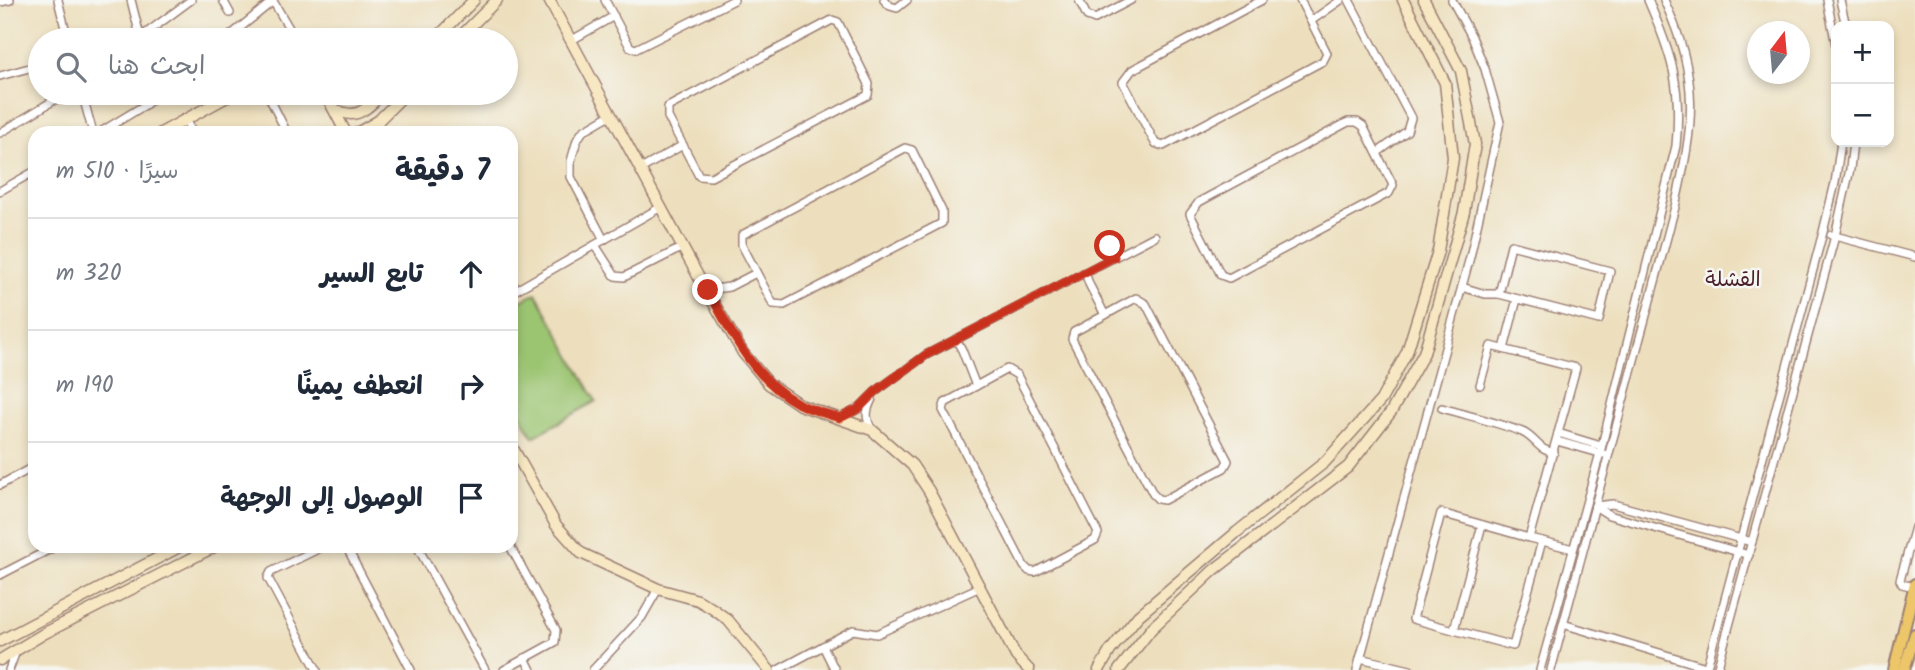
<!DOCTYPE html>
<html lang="ar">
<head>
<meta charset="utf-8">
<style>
  :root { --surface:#fff; --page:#f6f6f7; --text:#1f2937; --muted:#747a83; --line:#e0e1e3 }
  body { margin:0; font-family:Kalam,"Playpen Sans Arabic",sans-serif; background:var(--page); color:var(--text); direction:rtl }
  .controls { position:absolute; right:21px; top:21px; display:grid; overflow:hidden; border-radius:14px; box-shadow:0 4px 10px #0003 }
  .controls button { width:63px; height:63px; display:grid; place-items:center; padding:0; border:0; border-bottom:2px solid var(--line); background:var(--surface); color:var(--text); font:35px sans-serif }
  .compass { position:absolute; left:1747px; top:21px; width:63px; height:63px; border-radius:50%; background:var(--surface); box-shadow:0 4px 10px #0003; rotate:16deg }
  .stop { position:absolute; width:21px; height:21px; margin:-16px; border:5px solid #c8321e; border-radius:50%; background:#fff }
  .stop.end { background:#c8321e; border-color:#fff; box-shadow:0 2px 7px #0008 }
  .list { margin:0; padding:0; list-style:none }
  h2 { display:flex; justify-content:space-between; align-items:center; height:91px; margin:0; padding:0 28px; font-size:30px }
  h2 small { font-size:23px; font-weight:400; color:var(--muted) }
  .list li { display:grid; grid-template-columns:46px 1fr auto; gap:21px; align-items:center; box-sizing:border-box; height:112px; padding:0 28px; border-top:2px solid var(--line) }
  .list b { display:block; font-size:26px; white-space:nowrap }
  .list em { font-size:23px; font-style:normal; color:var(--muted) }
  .icon { flex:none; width:38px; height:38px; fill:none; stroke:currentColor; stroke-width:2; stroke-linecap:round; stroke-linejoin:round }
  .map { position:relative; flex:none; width:1915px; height:670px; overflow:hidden; direction:ltr }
  .search { position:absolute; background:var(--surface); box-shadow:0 4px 10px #0003; left:28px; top:28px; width:490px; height:77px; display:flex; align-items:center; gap:18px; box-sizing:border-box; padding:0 24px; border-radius:38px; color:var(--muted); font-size:26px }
  .panel { position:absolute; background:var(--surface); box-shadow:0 4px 10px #0003; left:28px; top:126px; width:490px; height:427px; border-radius:21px; direction:rtl }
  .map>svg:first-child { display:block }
</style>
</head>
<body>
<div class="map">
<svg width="1915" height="670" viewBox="0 0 1915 670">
  <rect width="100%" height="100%" fill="#f6f6f2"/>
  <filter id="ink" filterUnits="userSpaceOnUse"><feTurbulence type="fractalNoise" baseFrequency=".0143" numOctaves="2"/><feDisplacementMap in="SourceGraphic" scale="14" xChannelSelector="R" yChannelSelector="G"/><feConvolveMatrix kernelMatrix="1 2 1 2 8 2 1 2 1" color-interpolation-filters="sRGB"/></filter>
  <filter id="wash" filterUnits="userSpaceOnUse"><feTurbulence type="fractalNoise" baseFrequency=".00686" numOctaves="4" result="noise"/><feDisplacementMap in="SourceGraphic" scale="28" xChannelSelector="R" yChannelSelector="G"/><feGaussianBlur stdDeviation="1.57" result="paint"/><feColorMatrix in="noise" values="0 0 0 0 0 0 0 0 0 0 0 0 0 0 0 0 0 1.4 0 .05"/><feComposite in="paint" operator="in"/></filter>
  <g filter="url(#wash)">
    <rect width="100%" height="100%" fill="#eddfbd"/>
    <polygon fill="#9cc572" stroke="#73724e" stroke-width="2" points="536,293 596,401 533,437 511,396 511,306"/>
  </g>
  <g filter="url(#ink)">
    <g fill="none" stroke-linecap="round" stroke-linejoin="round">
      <defs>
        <g id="street">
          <polyline points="58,0 68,40"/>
          <polyline points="131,0 141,40"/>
          <polyline points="223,0 230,13"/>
          <polyline points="605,0 630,47 636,49 734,0"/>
          <polyline points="884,0 890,6 897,8 907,0"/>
          <polyline points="1079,0 1087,16 1095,19 1131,0"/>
          <polyline points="1262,0 1132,70 1123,82 1155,143 1163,146 1323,61 1327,53 1300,0"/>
          <polyline points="1349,0 1411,118 1407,131 1377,153"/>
          <polyline points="1827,0 1836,45"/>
          <polyline points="1840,0 1846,26"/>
          <polyline points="0,2 10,0"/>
          <polygon points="832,20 838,22 869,84 868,95 711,177 699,176 668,117 668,107"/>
          <polyline points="1311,21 1341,0"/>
          <polyline points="141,37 191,0"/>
          <polyline points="225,40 273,1 296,40"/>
          <polyline points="572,40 614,16"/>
          <polyline points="0,76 40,65"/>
          <polyline points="82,93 93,133"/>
          <polyline points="267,93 287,133"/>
          <polyline points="185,120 193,133"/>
          <polygon points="1348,122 1357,122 1363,126 1393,185 1389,193 1229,278 1221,275 1190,214 1199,202"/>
          <polyline points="0,133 66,93"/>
          <polyline points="99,133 145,105 160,93"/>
          <polygon points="905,148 912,150 942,211 942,223 784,305 773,304 742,245 742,235"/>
          <polyline points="641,169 683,145"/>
          <polyline points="0,191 35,171"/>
          <polyline points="1831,235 1915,257"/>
          <polyline points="604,240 571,177 571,161 577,140 583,131 612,114"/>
          <polyline points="1109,240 1114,257"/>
          <polyline points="595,245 615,276 624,277 683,247"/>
          <polygon points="1511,245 1610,271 1599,320 1499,294"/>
          <polyline points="1085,272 1089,284 1105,315"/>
          <polyline points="1462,287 1485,294 1499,294"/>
          <polyline points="708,290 729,287 756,273"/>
          <polyline points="511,293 661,207"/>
          <polygon points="1136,298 1146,304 1228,461 1224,468 1164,500 1158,499 1153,494 1072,339 1074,332"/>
          <polyline points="956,339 962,350 976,386"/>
          <polyline points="1504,349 1517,299"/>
          <polygon points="1007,369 1017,375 1098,533 1095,540 1035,572 1029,571 1024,566 943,410 945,403"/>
          <polyline points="1480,385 1491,346 1576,368 1529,538 1441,513 1413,619 1513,646 1542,541 1529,538"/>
          <path d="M1442,408C1469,416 1497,422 1522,432C1535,437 1539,452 1554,452"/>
          <polyline points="840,418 858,409 875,392 926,355 1155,236"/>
          <path d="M872,430C865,417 866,411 872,399"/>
          <polyline points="1558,433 1601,446"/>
          <polyline points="1557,441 1603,454"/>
          <polyline points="0,485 35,466"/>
          <polyline points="1595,506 1613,504 1752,542"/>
          <polyline points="1595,506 1609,515 1749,555"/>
          <polyline points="1542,541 1573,549"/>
          <polyline points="346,546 411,670"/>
          <polyline points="417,546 485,670"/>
          <polyline points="0,575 56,546"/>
          <polyline points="1914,587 1902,584 1900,580 1915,527"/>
          <polyline points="1563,624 1706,667"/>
          <polyline points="1454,630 1482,525"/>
          <polyline points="823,646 835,670"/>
          <polyline points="525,658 531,670"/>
          <polyline points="1360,658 1410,670"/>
          <polyline points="9,670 16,651"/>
          <polyline points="317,670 268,578 271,572 324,546"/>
          <polyline points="504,670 555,642 556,630 510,546"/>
          <polyline points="593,670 642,617 658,589"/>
          <polyline points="778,670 853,630 877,634 980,587"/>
          <polyline points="1357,670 1470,257 1500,122 1485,69 1472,37 1452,0"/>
          <path d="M1540,670L1600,453L1676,146C1682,86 1672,55 1648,0"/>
          <path d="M1551,670L1675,207C1694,123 1701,81 1664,0"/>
          <polyline points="1706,670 1823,232 1835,183 1841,142"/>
          <polyline points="1717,670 1835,236 1850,169 1853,142"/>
        </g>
        <g id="secondary">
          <polyline points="549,0 698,276 743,353 769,384 800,405 872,430 912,465 929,491 1016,656 1029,670"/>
          <polyline points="435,40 474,0"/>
          <polyline points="457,40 497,0"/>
          <polyline points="325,93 346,133"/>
          <path d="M333,108C357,122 366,109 383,93"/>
          <polyline points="161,133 234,93"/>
          <polyline points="357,133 378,121"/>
          <polyline points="373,133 379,120 406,93"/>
          <polyline points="511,445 556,525 581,553 658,589 698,600 713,609 728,620 769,670"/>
          <polyline points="0,641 181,546"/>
          <polyline points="0,660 45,633 216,546"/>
          <polyline points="1099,670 1110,651 1138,616 1237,532 1325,462 1381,400 1407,352 1438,251 1453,158 1445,83 1403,0"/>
          <polyline points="1119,670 1152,628 1214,570 1348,467 1391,412 1424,353 1464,212 1475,144 1461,71 1424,0"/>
        </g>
        <g id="primary">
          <polyline points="1894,670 1915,584"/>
          <polyline points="1904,670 1915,634"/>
        </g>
      </defs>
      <use href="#street" stroke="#9c7f74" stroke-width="10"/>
      <use href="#secondary" stroke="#9c7f74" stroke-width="13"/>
      <use href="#primary" stroke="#9c7f74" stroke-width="14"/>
      <use href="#street" stroke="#fff" stroke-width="7"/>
      <use href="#secondary" stroke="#f7e8c3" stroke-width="10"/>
      <use href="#primary" stroke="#ecc669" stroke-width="10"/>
    </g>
  </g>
  <g fill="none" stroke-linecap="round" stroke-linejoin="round" filter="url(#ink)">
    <path stroke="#c8321e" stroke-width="9" d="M708,290C732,334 753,379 799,404C811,410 827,414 840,418L858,409L875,392L926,355L1114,257L1110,246"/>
  </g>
  <g text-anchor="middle" stroke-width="5" stroke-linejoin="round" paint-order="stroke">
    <g font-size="21" fill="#4a1f2b" stroke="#f6f6f2">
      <text x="1733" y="286">القشلة</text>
    </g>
  </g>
</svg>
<div class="controls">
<button>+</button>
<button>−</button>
</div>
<svg class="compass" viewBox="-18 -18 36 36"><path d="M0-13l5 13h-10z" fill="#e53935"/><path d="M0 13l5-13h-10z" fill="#747a83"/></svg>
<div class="stop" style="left:1110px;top:246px"></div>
<div class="stop end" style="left:708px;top:290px"></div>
<div class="search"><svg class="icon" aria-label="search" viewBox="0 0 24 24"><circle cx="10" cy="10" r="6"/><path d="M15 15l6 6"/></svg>ابحث هنا</div>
<section class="panel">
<h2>7 دقيقة<small>سيرًا · 510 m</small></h2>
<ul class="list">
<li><svg class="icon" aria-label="ahead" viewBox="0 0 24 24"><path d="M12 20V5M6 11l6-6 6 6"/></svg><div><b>تابع السير</b></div><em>320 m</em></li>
<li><svg class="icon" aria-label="right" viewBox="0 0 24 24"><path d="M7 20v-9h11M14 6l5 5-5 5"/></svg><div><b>انعطف يمينًا</b></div><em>190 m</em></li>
<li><svg class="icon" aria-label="arrive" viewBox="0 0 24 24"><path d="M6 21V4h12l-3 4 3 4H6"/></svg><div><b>الوصول إلى الوجهة</b></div></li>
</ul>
</section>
</div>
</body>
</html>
